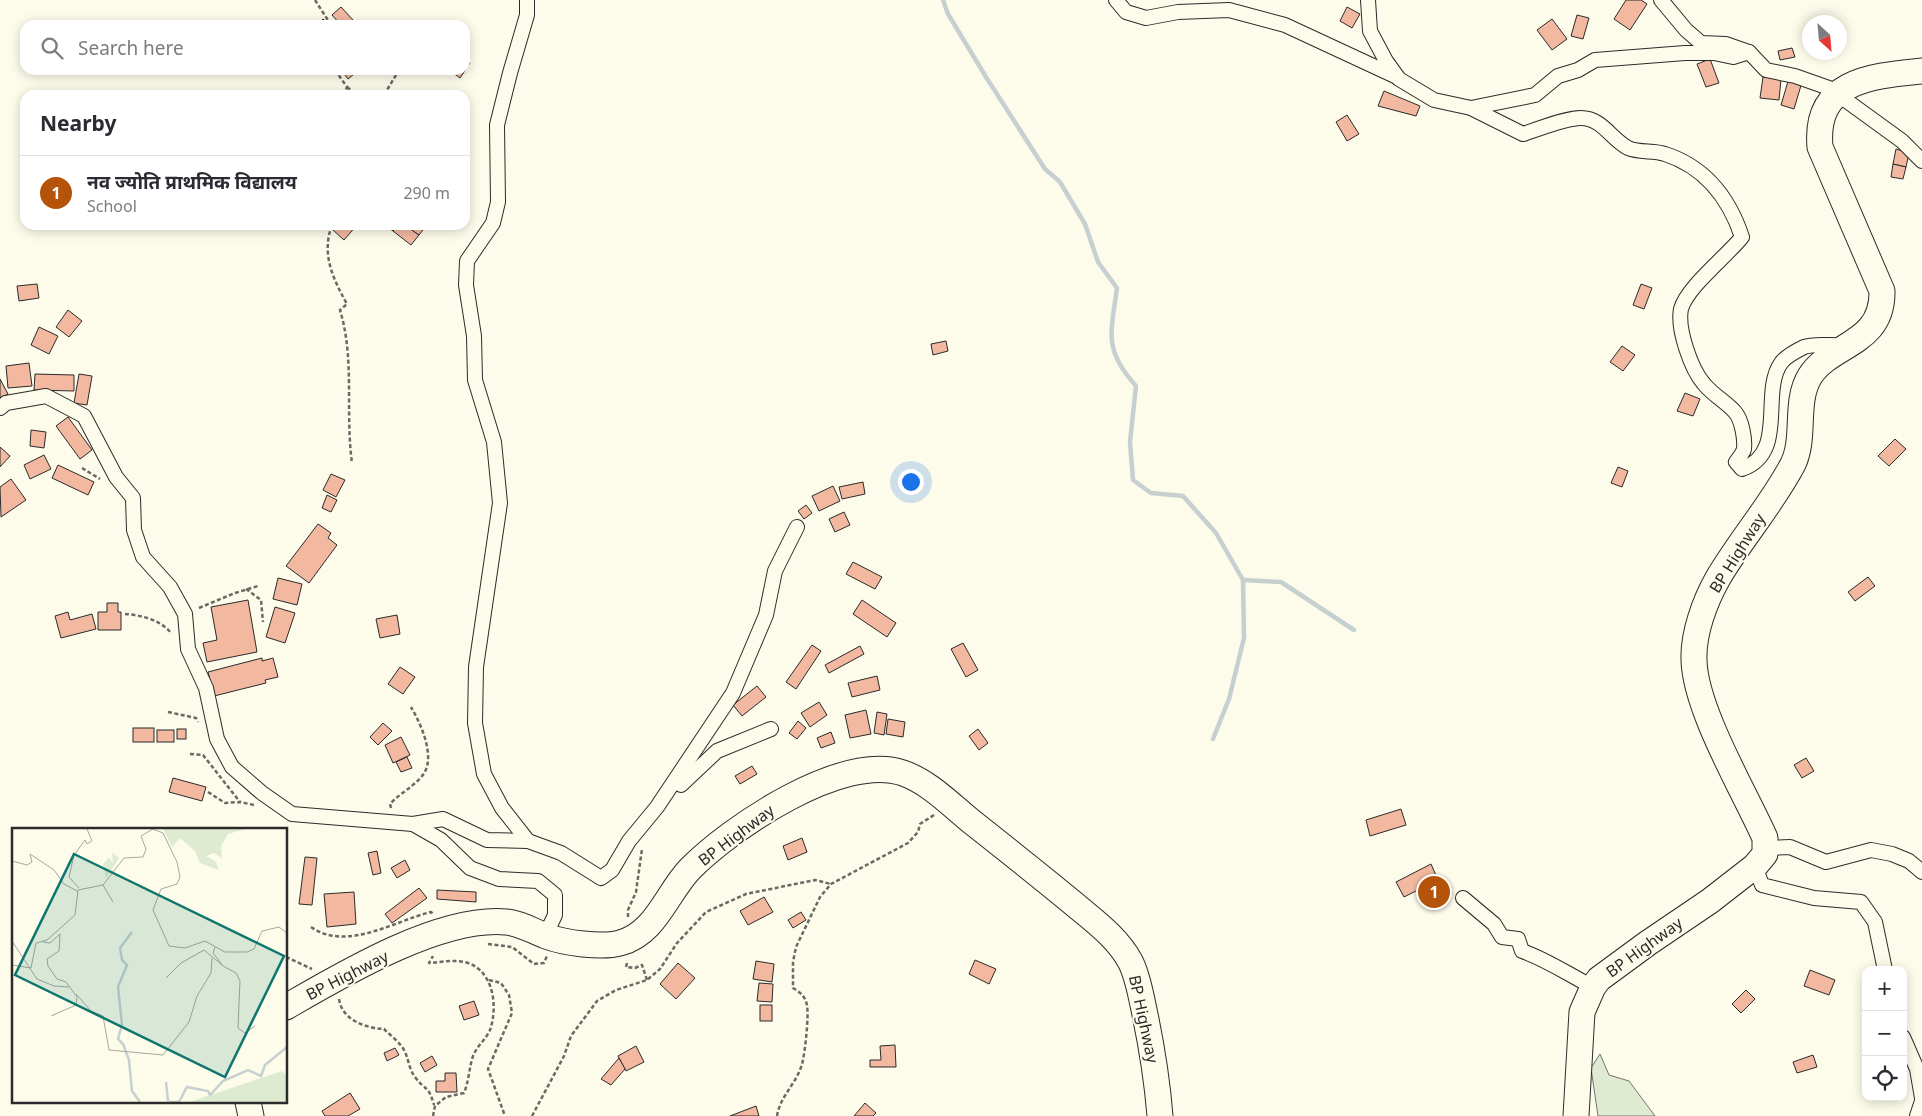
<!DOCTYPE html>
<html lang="en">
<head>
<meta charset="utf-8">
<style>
  :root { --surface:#fff; --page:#f2f2f3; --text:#2b2b33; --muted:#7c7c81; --line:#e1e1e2; --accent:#b45309 }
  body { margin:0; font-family:"Noto Sans","Noto Sans Devanagari",sans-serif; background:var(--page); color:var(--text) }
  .controls { position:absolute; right:15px; bottom:15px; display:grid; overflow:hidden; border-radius:10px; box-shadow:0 2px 12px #0003 }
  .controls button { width:45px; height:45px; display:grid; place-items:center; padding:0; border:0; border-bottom:1px solid var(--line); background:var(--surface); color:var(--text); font:25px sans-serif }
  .compass { position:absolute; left:1802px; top:15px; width:45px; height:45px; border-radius:50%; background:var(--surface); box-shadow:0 2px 12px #0003; rotate:154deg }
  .you { position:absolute; left:910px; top:481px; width:18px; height:18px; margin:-12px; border:4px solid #fff; border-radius:50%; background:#1a73e8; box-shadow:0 0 0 8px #1a73e833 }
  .badge { display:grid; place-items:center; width:32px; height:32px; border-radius:50%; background:var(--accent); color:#fff; font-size:16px; font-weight:700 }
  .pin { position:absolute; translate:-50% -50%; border:2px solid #fff; box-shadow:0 1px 5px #0006 }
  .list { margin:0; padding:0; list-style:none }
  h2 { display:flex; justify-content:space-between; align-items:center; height:65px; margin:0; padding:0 20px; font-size:21px }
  h2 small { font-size:16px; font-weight:400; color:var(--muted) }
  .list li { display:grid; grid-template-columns:32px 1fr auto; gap:15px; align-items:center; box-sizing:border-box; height:75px; padding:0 20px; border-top:1px solid var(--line) }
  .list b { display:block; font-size:19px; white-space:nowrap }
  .list p { margin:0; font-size:16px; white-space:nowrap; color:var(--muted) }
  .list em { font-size:16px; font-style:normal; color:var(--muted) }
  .icon { flex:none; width:28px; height:28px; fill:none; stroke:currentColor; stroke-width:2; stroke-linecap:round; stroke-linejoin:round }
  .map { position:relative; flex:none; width:1922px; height:1116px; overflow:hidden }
  .search { position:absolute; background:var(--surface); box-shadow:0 2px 12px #0003; left:20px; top:20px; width:450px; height:55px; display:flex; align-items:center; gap:12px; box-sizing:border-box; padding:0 18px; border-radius:15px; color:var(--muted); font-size:19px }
  .panel { position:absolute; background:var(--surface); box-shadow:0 2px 12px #0003; left:20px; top:90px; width:450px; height:140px; border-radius:15px }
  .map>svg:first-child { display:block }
</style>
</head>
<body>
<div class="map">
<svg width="1922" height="1116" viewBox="0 0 1922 1116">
  <rect width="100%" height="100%" fill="#fdfbea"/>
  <polygon fill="#deebd1" stroke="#74746e" points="1600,1054 1609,1075 1629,1081 1655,1116 1598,1116 1591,1068"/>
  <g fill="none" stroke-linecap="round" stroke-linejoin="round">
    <g stroke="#c7d0d0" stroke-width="4.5">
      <path d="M943,0L948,14L986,77L1045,169L1060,182L1085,224L1098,262L1117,288C1111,333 1103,349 1136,386L1130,442L1133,480L1151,493L1183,496L1216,533L1243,580L1244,638L1229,699L1213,739"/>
      <polyline points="1243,580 1281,582 1354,630"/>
    </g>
  </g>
  <g fill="#f2b8a0" stroke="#2b2b2b">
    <polygon points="1626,0 1641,0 1647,4 1630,30 1614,19"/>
    <polygon points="341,7 354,21 349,25 341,25 332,15"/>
    <polygon points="1347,7 1360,14 1352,28 1340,21"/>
    <polygon points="1577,15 1589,18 1583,39 1571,36"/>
    <polygon points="323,19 330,25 312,25 316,21 319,23"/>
    <polygon points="1552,19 1567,39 1552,50 1537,30"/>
    <polygon points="1792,48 1795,57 1780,60 1778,51"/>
    <polygon points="465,59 470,63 460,78 449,70 465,70"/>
    <polygon points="1710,59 1719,83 1706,87 1697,64"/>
    <polygon points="341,70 359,70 348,79"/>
    <polygon points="1763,77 1781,79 1779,100 1760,98"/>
    <polygon points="1789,78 1802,82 1794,109 1781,105"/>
    <polygon points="1384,91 1420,106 1416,116 1378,106"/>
    <polygon points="1347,115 1359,134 1347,141 1336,122"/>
    <polygon points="1896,149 1909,153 1906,167 1893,164"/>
    <polygon points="1893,164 1906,167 1903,179 1891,177"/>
    <polygon points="338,225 357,225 344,240 333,230"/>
    <polygon points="385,225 398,225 393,231"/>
    <polygon points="398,225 406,225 419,235 411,245 393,231"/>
    <polygon points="411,225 425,225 426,226 419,235 409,228"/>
    <polygon points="37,284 39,298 19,301 17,286"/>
    <polygon points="1641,284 1652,288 1644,309 1633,305"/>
    <polygon points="68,310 82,321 69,337 56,327"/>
    <polygon points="39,327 58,336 49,354 31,345"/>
    <polygon points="946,341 948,351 933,355 931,344"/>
    <polygon points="1622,346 1635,355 1623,371 1610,362"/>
    <polygon points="29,363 32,386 8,388 6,366"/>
    <polygon points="35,374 74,375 74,391 34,390"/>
    <polygon points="79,374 92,376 87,405 74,403"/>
    <polygon points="0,379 8,394 0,398"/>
    <polygon points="1685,393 1700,399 1693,416 1677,411"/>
    <polygon points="68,417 92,450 80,459 56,426"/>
    <polygon points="31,430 46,432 44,448 30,446"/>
    <polygon points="1895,439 1906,449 1889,466 1878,456"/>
    <polygon points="0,447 10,456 0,467"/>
    <polygon points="44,455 51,469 30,479 24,465"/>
    <polygon points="58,465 94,482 88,495 52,478"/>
    <polygon points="1618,467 1628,471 1622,487 1611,483"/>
    <polygon points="331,474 345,480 336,497 323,490"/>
    <polygon points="11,479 26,500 1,517 0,487"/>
    <polygon points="863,482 865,494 842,499 839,487"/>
    <polygon points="833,486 840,501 819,511 812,496"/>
    <polygon points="327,495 337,500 331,512 322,508"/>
    <polygon points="806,505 812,513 804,519 798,511"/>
    <polygon points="844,512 850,525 835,532 829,519"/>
    <polygon points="318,524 331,533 328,538 337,545 309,583 286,566"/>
    <polygon points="853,562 882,577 875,589 846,574"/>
    <polygon points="1868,577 1875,586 1855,601 1848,592"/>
    <polygon points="278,578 302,584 297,605 273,599"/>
    <polygon points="248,600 257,652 207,662 203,643 217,640 211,607"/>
    <polygon points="862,600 896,623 887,637 853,614"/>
    <polygon points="107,603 118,603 118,612 121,612 121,630 98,630 98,612 107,612"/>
    <polygon points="275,607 295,613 285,643 266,637"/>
    <polygon points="68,612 70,620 92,614 96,629 61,638 55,616"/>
    <polygon points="397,615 400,634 380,638 376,619"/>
    <polygon points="963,643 978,670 966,677 951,649"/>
    <polygon points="812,645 821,651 796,689 786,682"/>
    <polygon points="860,646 864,654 829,673 825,665"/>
    <polygon points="262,658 262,661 273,658 278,677 265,680 266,683 214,696 208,672"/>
    <polygon points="400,667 415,677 403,694 388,684"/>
    <polygon points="877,676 880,690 852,697 848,683"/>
    <polygon points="757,686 766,697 742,716 733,705"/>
    <polygon points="819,702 827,715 810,727 801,713"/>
    <polygon points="866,710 871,734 850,738 845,715"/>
    <polygon points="877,712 887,714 884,735 874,733"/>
    <polygon points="888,719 905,722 903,737 886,734"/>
    <polygon points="798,721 806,728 797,739 789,733"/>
    <polygon points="383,723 392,731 378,745 370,737"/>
    <rect x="133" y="728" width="21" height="14"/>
    <rect x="177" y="729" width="9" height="10"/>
    <polygon points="978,729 988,743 979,750 969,736"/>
    <rect x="157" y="730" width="17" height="12"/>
    <polygon points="831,732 835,743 821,748 817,738"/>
    <polygon points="401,737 410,755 393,763 385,745"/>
    <polygon points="407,757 412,768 401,772 396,762"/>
    <polygon points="1806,758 1814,771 1802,778 1794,765"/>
    <polygon points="752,766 757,774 740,784 735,776"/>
    <polygon points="173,778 206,787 202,801 169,792"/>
    <polygon points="1401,809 1406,825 1370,836 1366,820"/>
    <polygon points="802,838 807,852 788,860 783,846"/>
    <polygon points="377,851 381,873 373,875 368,853"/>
    <polygon points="305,857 317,858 312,905 299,904"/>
    <polygon points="405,860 410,870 397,878 391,868"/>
    <polygon points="1431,864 1438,880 1404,897 1396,882"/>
    <polygon points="419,888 427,898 392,923 385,914"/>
    <polygon points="437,890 476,892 476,902 437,899"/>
    <polygon points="354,892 356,924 327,927 324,894"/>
    <polygon points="764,897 773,912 748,925 740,911"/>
    <polygon points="801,912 806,920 793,928 788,920"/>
    <polygon points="975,960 996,969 989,984 969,974"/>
    <polygon points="756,961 774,964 772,982 753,979"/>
    <polygon points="678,963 695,978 676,999 660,984"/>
    <polygon points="1810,970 1835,980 1829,995 1804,986"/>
    <polygon points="759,983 773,984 772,1002 757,1001"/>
    <polygon points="1746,990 1755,999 1741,1013 1732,1004"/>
    <polygon points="474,1001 479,1015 464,1020 459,1006"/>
    <rect x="760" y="1005" width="12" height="16"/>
    <polygon points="895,1045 896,1067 870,1067 870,1060 881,1060 880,1046"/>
    <polygon points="636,1046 644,1062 626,1071 618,1056"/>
    <polygon points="395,1048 399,1055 387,1061 384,1053"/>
    <polygon points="1813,1055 1817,1067 1797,1073 1793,1062"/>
    <polygon points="432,1056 437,1065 425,1072 420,1063"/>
    <polygon points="619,1058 625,1069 611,1085 601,1079"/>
    <polygon points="445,1073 456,1073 457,1092 436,1092 436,1081 445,1081"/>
    <polygon points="350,1093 360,1109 348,1116 325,1116 322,1111"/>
    <polygon points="865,1103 876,1113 873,1116 854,1116"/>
    <polygon points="756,1106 759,1116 730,1116"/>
  </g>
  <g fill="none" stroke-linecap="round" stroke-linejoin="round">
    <defs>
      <g id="street">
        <polyline points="527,0 527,15 510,73 497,125 498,202 493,223 467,261 466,285 474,336 475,380 494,442 500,503 476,667 475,723 484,774 502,808 528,841"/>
        <polyline points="1116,0 1126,12 1146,18 1178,12 1229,10 1285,25 1397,77"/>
        <path d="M1368,0L1370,31L1386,61L1399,79L1434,100L1471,108L1523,134C1539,129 1565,118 1581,118C1602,118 1611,139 1628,148C1639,153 1654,150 1665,154C1705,167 1729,198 1742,237C1727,256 1687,287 1681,309C1677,329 1691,369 1704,384C1713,395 1726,402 1735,412C1742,420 1745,439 1744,449C1743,453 1739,458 1736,462L1742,469C1788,453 1760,393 1781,363C1785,357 1798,350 1804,347C1814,343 1832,346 1843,345"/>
        <polyline points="1661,0 1686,30 1701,43 1726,44 1749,52"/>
        <polyline points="1471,108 1535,95 1558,76 1578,70 1595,60 1685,53 1714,53 1733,57 1749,52 1766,70 1795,76 1829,88 1902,141 1922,161"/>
        <polyline points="0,408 6,403 46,396 84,416 116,477 133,498 134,530 143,557 170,587 185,614 188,649 206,688 217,739 232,767 262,793 292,814 413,824 441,840 470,868 499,879 538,881 555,895 555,915 545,936"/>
        <polyline points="681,785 717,751 771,729"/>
        <polyline points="413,824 443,819 487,840 528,841 561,853 601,878 612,870 629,841 657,807 733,693 766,615 775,571 797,527"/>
        <polyline points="1767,848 1790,847 1826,862 1871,850 1892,854 1909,861 1922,872"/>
        <polyline points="1755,866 1762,885 1814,898 1861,902 1875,922 1885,970"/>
        <path d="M1463,898L1494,924L1502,937L1518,939L1522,951C1548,960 1569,975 1593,987"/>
        <polyline points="1903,1037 1917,1069 1922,1098"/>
        <polyline points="1917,1116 1922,1101"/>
      </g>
      <g id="highway">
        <path d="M286,1007C343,974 440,916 506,922C520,923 533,931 546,936C564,943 602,948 620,943C655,934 666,895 689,870C730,828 842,752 903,773C929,782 951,805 972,822C1010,852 1048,882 1085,913C1102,927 1119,941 1130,961C1137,974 1140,991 1143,1005C1151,1042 1157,1078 1160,1116"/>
        <polyline points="248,1102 251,1116"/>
        <path d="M1576,1116L1582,1012L1593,987L1599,979L1648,943L1710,901L1755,866L1765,854V838C1744,791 1695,709 1694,660C1693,633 1705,601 1718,578C1741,539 1772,504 1793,464C1806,437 1794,402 1810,376C1831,343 1883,345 1882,291L1820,147C1814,80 1872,76 1922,71"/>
      </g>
    </defs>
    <use href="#street" stroke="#2b2b2b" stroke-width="16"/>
    <use href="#highway" stroke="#2b2b2b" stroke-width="27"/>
    <g stroke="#6a6964" stroke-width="2.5" stroke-dasharray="4 2.5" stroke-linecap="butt">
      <polyline points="315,0 331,25"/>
      <polyline points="335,70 347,87 344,95"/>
      <polyline points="347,87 357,95"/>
      <polyline points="384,95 399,70"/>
      <path d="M332,225C321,254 333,279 347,304L340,310C355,359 345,412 352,463"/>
      <polyline points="82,468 100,479"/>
      <polyline points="246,589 261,600 263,622"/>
      <polyline points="199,608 235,593 258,586"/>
      <path d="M125,614C141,615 161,620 171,633"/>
      <polyline points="168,712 196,718 198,722"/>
      <polyline points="190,754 203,755 240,802"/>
      <polyline points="208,792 225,803 240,802 254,805"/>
      <path d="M391,808L390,804C399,794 413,787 422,776C437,759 421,724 411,707"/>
      <polyline points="628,917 628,910 636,892 642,849"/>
      <path d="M311,927C347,952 394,921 431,912L433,914"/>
      <polyline points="488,944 512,947 534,964 544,963 547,956"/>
      <polyline points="286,957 312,969"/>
      <polyline points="627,963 626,967 635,968 642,965 647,980"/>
      <polyline points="489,980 501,983 509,995 512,1013 488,1069 505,1116"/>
      <path d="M339,999C342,1020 365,1028 384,1029C391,1036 401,1043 405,1052C409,1061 409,1069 415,1077C426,1092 428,1084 434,1105"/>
      <path d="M433,1116L435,1106L446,1097L464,1093C469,1081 469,1068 473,1056C477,1046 486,1039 490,1030C498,1007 494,972 468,963C455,959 442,962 429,963L433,956"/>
      <polyline points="532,1116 564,1056 571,1036 597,1001 616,990 647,980 660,969 677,943 706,912 746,894 815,880 831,884"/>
      <path d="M777,1116C780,1096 797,1083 802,1064C805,1054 809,1015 807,1006C806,997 800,992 793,988V962L796,947L820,897L831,884L908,843L918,832L920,824L934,815"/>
    </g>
    <use href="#street" stroke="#fdfbea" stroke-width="14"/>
    <use href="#highway" stroke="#fdfbea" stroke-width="25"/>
  </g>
  <g text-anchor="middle" stroke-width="4" stroke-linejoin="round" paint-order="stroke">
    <g font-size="16" fill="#2b2b2b" stroke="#fdfbea">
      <text transform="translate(1737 553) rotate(-58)" y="6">BP Highway</text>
      <text transform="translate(736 835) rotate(-37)" y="6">BP Highway</text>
      <text transform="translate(1644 947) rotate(-36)" y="6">BP Highway</text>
      <text transform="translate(347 975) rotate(-27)" y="6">BP Highway</text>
      <text transform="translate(1144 1019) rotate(78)" y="6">BP Highway</text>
    </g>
  </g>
  <g transform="translate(12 828)">
    <rect width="275" height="275" fill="#fdfbea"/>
    <path d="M151,1H233L216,6L209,18L210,30L202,25L194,28L203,33L207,41H204L188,35L183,23L168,10L160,19ZM100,24L107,30L94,50L91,36L97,30L101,35ZM270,243L275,247V274H177Z" fill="#deebd1"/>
    <path fill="none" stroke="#c7d0d0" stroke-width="2.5" d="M120,104L108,120L110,132L115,137L106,159L110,197L106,211L111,216L117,232L120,263L128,274M154,254L156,273M157,274H167L175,259L196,263L198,267L211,253L236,242L249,248L253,237L275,219"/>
    <path fill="none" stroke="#a9a89e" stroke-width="1" d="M0,33L15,37L20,34L18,26L42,42L52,56L65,63M91,57L101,74M67,60L57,49L62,27L73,12L75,16L80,13L75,1M0,113L25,151L42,158L57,159M31,114L38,115L48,106L47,123L35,131L36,138L45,151L54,154L65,169L64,177L39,188M203,119L201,125L211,138L224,145L228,153L226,200L233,205L243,198M0,137L19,140L24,115L35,112L63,87L66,62L91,57L112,30L131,29L134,21L129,8L141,1L151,5L165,34L168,49L165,56L149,61L141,82L157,118L173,120L193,113L213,124H235L242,121L250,103L267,99L275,105M154,150L169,135L192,122L210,137M64,166L79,183L91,188L97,222L151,227L177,194L185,168L199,145L200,130"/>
    <path fill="#0f766e" fill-opacity="0.15" stroke="#0f766e" stroke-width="2.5" d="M62,26L272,128L213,249L3,147Z"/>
    <rect width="275" height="275" fill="none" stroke="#2b2b2b" stroke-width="2.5"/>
  </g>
</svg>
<div class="controls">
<button>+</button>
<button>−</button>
<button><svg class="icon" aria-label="locate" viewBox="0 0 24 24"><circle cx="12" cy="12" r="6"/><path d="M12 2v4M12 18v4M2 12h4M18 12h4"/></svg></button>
</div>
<svg class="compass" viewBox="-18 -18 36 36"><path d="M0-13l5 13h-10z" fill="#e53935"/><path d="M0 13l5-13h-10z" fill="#7c7c81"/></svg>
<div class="you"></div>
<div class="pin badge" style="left:1434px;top:892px">1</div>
<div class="search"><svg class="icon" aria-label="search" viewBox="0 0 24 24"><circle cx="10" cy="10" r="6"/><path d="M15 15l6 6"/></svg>Search here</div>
<section class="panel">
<h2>Nearby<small></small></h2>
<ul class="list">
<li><span class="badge">1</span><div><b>नव ज्योति प्राथमिक विद्यालय</b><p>School</p></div><em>290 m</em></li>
</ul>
</section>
</div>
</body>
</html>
